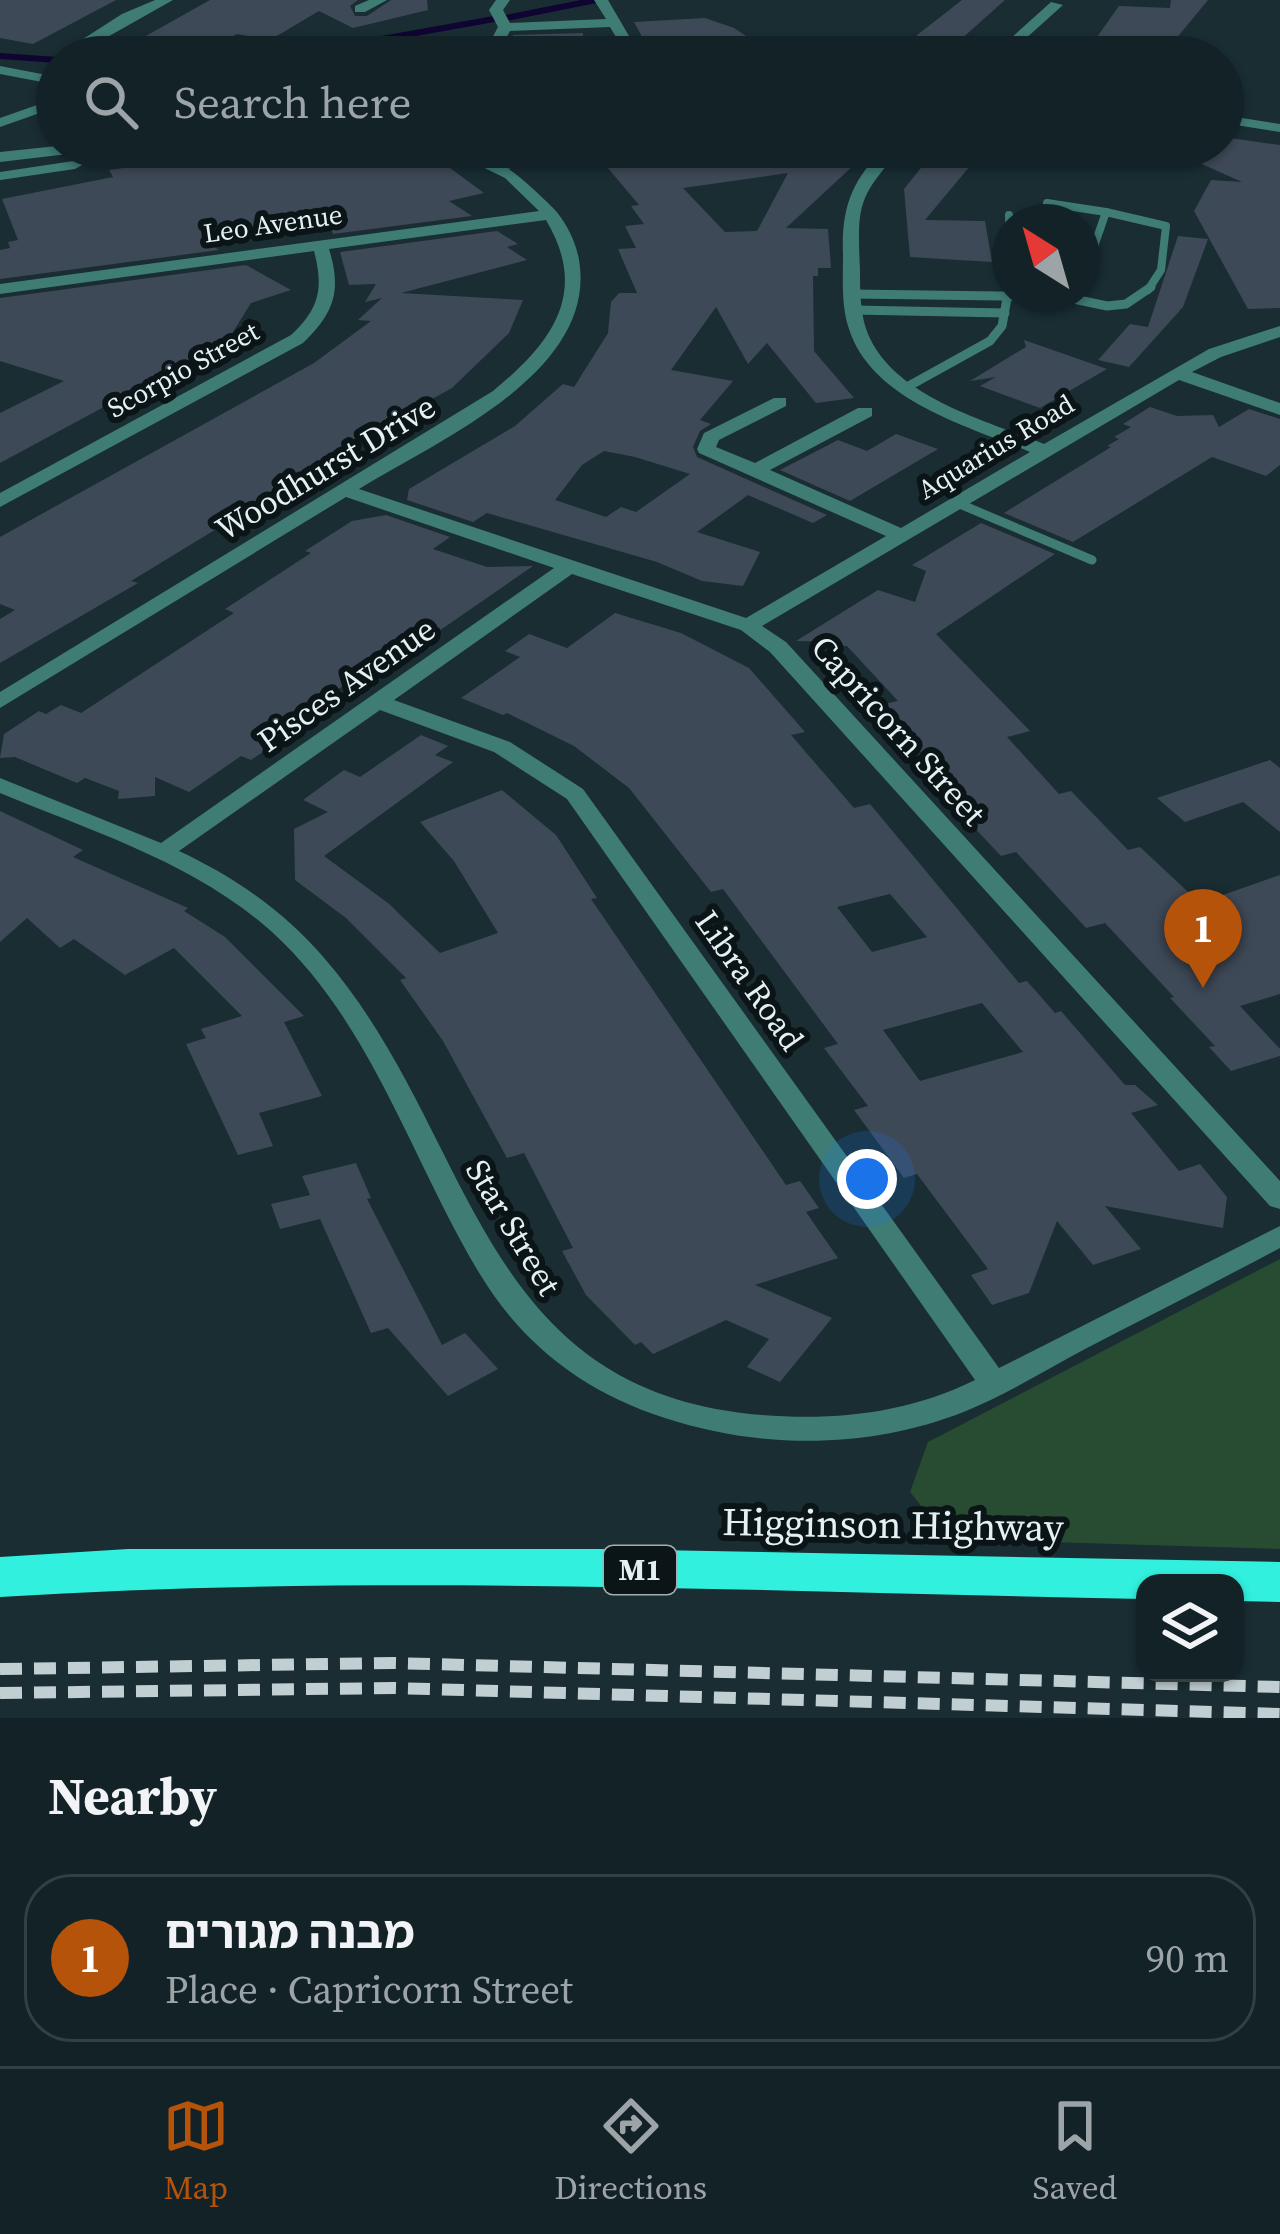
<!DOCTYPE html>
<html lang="en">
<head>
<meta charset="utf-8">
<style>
  :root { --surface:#132226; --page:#1c2a2e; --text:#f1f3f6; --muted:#9da4a7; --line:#323f43; --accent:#b45309 }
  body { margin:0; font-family:"Source Serif 4","Noto Sans Hebrew",serif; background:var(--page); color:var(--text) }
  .controls { position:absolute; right:36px; bottom:36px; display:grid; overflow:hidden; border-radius:24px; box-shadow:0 3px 9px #0004 }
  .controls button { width:108px; height:108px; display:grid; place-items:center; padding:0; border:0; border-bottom:3px solid var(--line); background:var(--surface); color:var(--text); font:60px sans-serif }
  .compass { position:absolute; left:992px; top:204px; width:108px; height:108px; border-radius:50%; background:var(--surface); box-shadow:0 3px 9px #0004; rotate:323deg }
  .you { position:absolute; left:867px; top:1179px; width:42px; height:42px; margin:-30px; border:9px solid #fff; border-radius:50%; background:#1a73e8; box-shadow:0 0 0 18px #1a73e833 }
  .badge { display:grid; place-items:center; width:78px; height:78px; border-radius:50%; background:var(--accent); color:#fff; font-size:39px; font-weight:700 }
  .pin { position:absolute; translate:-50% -99px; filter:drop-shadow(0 3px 6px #0008) }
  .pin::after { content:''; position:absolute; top:63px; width:42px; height:36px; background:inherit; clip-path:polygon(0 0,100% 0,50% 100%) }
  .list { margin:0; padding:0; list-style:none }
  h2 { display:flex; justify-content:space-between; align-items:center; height:156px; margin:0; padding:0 48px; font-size:51px }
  h2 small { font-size:39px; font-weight:400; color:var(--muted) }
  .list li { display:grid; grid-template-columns:78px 1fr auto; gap:36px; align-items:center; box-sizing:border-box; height:168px; margin:0 24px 24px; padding:0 24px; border:3px solid var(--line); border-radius:48px }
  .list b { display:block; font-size:45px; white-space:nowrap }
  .list p { margin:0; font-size:39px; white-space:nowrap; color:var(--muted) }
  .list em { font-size:39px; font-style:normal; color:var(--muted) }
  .icon { flex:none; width:66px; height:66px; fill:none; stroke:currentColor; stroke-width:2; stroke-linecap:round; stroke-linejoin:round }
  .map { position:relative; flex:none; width:1280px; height:1718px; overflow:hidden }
  .search { position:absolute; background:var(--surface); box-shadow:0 3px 9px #0004; left:36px; right:36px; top:36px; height:132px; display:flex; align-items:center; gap:30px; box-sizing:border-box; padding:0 42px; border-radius:66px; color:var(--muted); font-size:45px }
  .sheet { height:348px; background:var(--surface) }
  nav { display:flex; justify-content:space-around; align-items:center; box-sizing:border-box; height:168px; border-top:3px solid var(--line); background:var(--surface); font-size:33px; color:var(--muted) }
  nav a { display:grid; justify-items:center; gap:6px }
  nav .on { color:var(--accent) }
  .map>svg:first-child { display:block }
</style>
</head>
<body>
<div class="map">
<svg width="1280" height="1718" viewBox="0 0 1280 1718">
  <rect width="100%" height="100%" fill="#192d33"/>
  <polygon fill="#284c31" points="1280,1259 1280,1549 948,1539 910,1492 928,1442"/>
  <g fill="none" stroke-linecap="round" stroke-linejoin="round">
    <g stroke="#100532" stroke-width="6">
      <polyline points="506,18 596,0"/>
      <polyline points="0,56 57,60"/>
      <polyline points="281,57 494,19"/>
    </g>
  </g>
  <g fill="#3e4957" fill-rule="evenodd">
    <polygon points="0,0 116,0 33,44 0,38"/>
    <polygon points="210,0 358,0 350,6 355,16 367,16 391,0 427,0 428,10 353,28 319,11 270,40 237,34 206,52 137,41"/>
    <polygon points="962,0 1005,0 941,57 889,57"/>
    <polygon points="1171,0 1208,0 1161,57 1101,57 1111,46 1092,44 1119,6 1170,8"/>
    <polygon points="705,18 734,28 778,57 653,57 634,22"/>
    <polygon points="583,33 584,57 508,57 513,35"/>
    <polygon points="1223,137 1280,145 1280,308 1248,309 1194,211 1211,180 1242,182 1164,147 1223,147"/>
    <polygon points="276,147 280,152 340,147 353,166 376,153 446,165 484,193 449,201 472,216 333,234 331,228 213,246 219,250 0,279 0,250 10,248 8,242 18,240 2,199 113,177 109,170"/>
    <path d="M687,147H862L863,163L855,164L786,228L828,229L831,268H818V276H813L814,351L854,398L816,403L767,343L748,364L716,307L671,370L733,381L700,420L711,424L700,431L693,447L697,457L827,515L813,523L748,495L697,532L760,552L743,586L702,581L657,562L487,513L473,522L407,500L409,489L515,426L563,384L574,387L608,333L611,302L619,293H637L618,249L636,248L625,226L644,224L631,206L639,205L602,161L680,155ZM788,173L757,231L725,232L683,188ZM604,451L635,457L690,474L636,512L621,507L606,517L555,500L582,465Z"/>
    <polygon points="948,147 986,147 925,220 985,221 992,262 910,257 904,189 933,153 940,154"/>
    <polygon points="497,231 518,244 507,247 527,260 401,293 523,300 509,333 452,388 328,457 270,493 279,496 241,519 236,517 131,581 138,583 0,663 0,619 15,610 0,604 0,537 314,363 371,321 358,320 382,298 365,302 376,284 349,285 340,252"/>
    <polygon points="1178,236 1208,239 1183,307 1129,367 1098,360 1130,324 1148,327"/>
    <polygon points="246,265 291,290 251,303 228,340 0,463 0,413 64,381 0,361 0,298"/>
    <polygon points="1024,340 1090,363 1107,369 1040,408 980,386 996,377 970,381 1026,347"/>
    <polygon points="1150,407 1177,416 1213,415 1219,427 1249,409 1280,419 1280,465 1266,476 1212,457 1073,542 1004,513 1111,447 1107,446 1119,439 1114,437 1131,427 1123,424"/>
    <polygon points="896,434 938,449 850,501 780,470 838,440 867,451"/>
    <polygon points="386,515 450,537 433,549 487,567 533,566 439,631 428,628 415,636 407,633 346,671 358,675 316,705 326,709 251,760 241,756 189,792 155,777 155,796 118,799 119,791 85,778 77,783 15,757 0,758 4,734 39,711 46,714 61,705 81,713 234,613 225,609 311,553 305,551 352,521"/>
    <polygon points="981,523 1055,554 936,634 1030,731 1007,737 1059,794 1071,791 1128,850 1140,847 1200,903 1280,875 1280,994 1240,1006 1280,1049 1280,1056 1231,1071 1209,1047 1215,1046 1170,998 1174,997 1105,923 1086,928 1016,852 1001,856 966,819 978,815 879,705 898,701 847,646 838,646 838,642 796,641 878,590 915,602 926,571 912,565"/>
    <path d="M615,613L681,633L749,668L805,732L791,735L854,808L870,804L1019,983L1027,981L1055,1013L1061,1011L1125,1085H1135L1158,1105L1131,1113L1179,1171L1200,1164L1227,1197L1223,1228L1105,1206L1141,1249L1093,1265L1057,1221L1029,1293L992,1305L971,1275L988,1269L917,1174L904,1178L854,1110L868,1106L824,1048L838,1044L723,889L711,892L629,788L574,746L507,713L503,715L461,698L520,657L505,651L529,634L567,648ZM890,894L927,937L872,952L837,907ZM982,1003L1023,1052L920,1081L883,1030Z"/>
    <polygon points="421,735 448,746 435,755 453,762 324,856 388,903 440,953 498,933 454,861 420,822 502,790 556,835 597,898 591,899 786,1185 800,1181 819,1208 806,1212 838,1258 755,1285 832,1318 780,1382 747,1367 769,1339 726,1320 653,1354 641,1342 635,1345 586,1295 562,1251 573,1248 524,1153 507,1158 443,1041 400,980 406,978 346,918 295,880 294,829 328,812 303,800 344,770 360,777"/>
    <polygon points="1270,760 1280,768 1280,832 1243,802 1185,822 1157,798"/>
    <polygon points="0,811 83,850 73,857 188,908 184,911 225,937 304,1016 284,1022 322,1096 259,1113 273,1146 238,1155 186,1044 206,1038 201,1029 242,1016 174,948 125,975 74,939 60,948 27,918 0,942"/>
    <polygon points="356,1163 371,1198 367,1199 442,1345 465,1333 498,1369 448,1396 388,1328 371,1333 320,1219 280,1229 271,1204 310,1195 302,1176"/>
  </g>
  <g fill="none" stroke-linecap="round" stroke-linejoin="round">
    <g stroke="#3f7c74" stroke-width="8">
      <polyline points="496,167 541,158 679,147"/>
      <polyline points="0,176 74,165 92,155 91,147"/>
      <polyline points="1047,203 1106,212"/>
      <polyline points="1009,215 1010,267"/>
      <polyline points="1082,281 1106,212 1166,226 1161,270 1148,290"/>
      <polyline points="1008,290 1010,280"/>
    </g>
    <g stroke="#3f7c74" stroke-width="9">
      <polyline points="853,294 1064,297 1107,306 1126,304 1151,287"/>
      <polyline points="854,310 1005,313"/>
      <polyline points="907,387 990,341 1002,326 1009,287"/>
      <polyline points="955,502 1092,560"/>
    </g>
    <g fill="#3f7c74" fill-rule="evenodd">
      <polygon points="155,0 173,0 72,57 55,57 122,14"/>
      <polygon points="369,0 387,0 365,12 355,12 355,6"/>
      <polygon points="496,0 510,0 503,10 510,23 606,19 594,0 608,0 629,36 645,48 646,57 632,57 631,50 619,42 610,27 510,31 496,57 482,57 498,27 489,10"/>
      <polygon points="1051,2 1063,5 1005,57 990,57"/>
      <polygon points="0,66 52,76 57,82 57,95 42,82 0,74"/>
      <polygon points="57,98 57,107 0,127 0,118"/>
      <polygon points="1223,115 1280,124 1280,132 1223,123"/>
      <polygon points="57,146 93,147 85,152 0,162 0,152"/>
      <path d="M442,147C490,147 519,175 551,206C563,217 576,240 579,260C598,372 439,440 359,489L746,618L886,536L699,453L697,449L704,433L774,398H786V406L719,440L716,447L755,463L858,408H872V416L770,470L901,528L1030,452C968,426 872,401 849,329C841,306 843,279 843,255C841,208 852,179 886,147H903C858,197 857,203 860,270C860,291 860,315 868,334C895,398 986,420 1044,444L1209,349L1280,326V337L1221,357L1192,372L1280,403V415L1179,380L762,626L786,642L1280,1181V1209L1270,1206L770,652L741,630L572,574L394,700L510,742L583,789L999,1368L1280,1226V1248C1216,1282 1151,1315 1087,1348C1047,1369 1008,1394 966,1411C871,1449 762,1450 665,1418C584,1392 522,1345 478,1271C411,1159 371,1022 272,932C195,863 94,832 0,793V778L161,843L554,568L346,497L0,708V692L493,391C551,343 590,294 546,220L329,249C342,291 334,313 303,343L0,507V493L291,335C319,309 324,289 314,251L0,294V284L539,211L505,178ZM380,710L494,752L567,799L975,1380C908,1413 836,1421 762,1415C474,1392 477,1135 325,959C285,912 235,877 179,851Z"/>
    </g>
    <path fill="#32f0de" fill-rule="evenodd" d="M128,1549H601L1280,1562V1602L1235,1601V1583H1145V1599C767,1592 377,1573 0,1597V1557Z"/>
    <g stroke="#c1ced2" stroke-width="12" stroke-dasharray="22 12" stroke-linecap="butt">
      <polyline points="0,1669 394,1663 1280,1687"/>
      <polyline points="0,1693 394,1688 1280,1714"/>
    </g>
  </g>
  <g text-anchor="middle" stroke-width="12" stroke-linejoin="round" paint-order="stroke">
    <g font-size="27" fill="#e4f0f4" stroke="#0b1416">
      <text transform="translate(273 224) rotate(-8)" y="9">Leo Avenue</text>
      <text transform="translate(183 370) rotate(-29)" y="9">Scorpio Street</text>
      <text transform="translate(996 447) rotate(-31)" y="9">Aquarius Road</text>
    </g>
    <rect fill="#0b1416" stroke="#a3aeb1" stroke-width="3" x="604" y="1546" width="72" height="48" rx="9"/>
    <g font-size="30" font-weight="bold" fill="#e4f0f4">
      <text x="640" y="1580">M1</text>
    </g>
    <g font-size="33" fill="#e4f0f4" stroke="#0b1416">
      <text transform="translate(325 467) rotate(-31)" y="12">Woodhurst Drive</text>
      <text transform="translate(346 684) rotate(-35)" y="12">Pisces Avenue</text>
      <text transform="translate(899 730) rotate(48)" y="12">Capricorn Street</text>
      <text transform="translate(750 980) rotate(55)" y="12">Libra Road</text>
      <text transform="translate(514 1227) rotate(59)" y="12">Star Street</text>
    </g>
    <g font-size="39" fill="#e4f0f4" stroke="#0b1416">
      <text transform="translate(893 1524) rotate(1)" y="14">Higginson Highway</text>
    </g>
  </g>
</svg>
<div class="controls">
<button><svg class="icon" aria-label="layers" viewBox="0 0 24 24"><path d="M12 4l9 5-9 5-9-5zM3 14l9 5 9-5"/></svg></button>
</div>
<svg class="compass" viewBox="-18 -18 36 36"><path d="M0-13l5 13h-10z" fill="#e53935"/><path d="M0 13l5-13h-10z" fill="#9da4a7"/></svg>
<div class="you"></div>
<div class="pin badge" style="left:1203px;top:988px">1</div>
<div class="search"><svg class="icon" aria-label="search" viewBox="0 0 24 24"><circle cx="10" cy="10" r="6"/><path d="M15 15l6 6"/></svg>Search here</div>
</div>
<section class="sheet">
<h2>Nearby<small></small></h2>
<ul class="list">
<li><span class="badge">1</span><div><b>מבנה מגורים</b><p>Place · Capricorn Street</p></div><em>90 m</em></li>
</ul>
</section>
<nav>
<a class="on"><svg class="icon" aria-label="map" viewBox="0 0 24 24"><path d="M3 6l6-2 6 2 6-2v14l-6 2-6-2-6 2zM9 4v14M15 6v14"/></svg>Map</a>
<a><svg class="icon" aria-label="directions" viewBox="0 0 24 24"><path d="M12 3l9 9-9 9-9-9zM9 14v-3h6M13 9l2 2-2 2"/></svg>Directions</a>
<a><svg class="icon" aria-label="saved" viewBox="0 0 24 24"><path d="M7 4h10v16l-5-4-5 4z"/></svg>Saved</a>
</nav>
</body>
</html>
